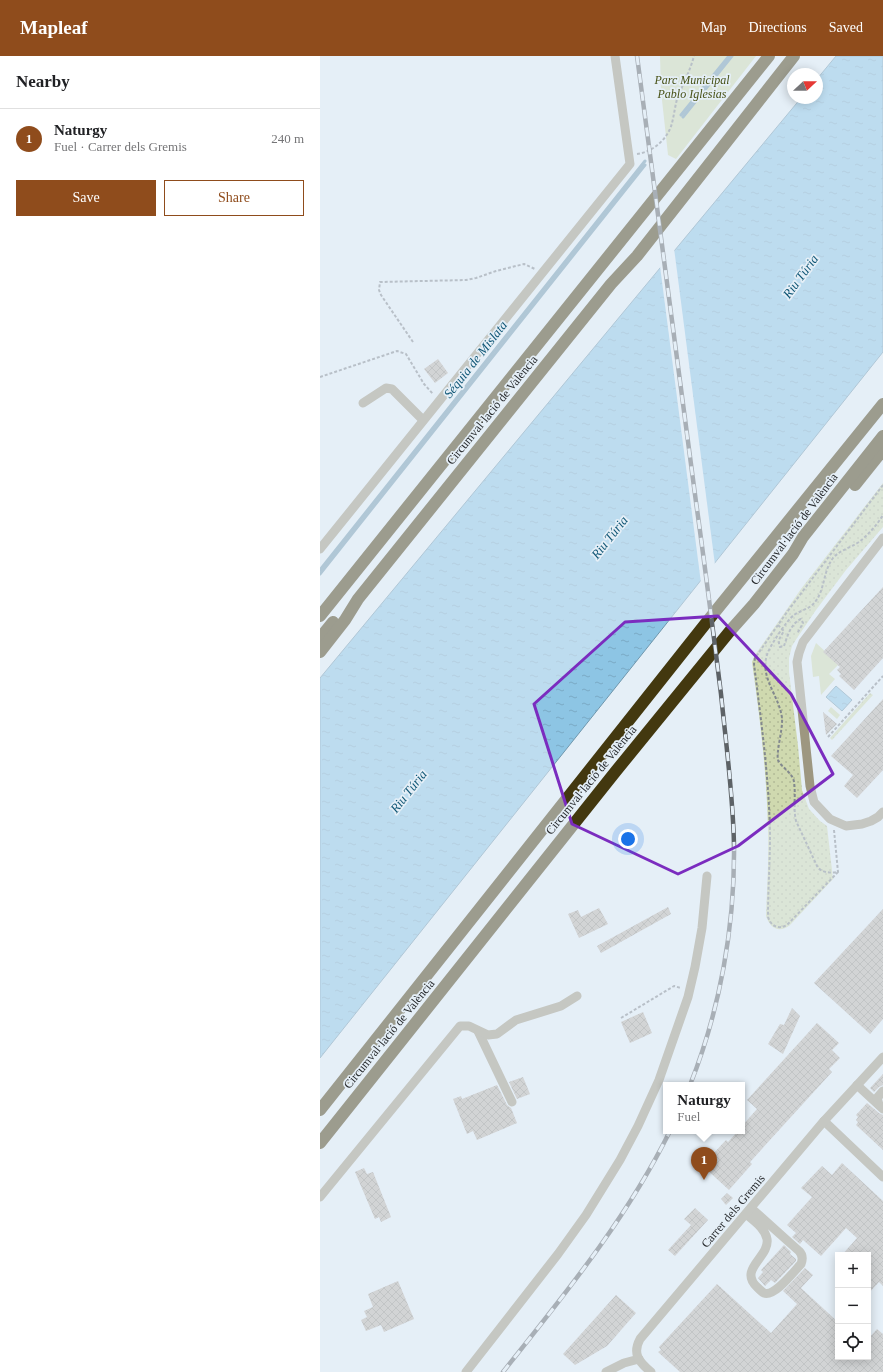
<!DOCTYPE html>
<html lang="en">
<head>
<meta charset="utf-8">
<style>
  :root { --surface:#fff; --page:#f6f6f6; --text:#202124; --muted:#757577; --line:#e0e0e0; --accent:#8f4c1c }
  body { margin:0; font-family:"Times New Roman",serif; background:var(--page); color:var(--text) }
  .controls { position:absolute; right:12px; bottom:12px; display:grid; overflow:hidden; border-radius:0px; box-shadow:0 2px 10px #0003 }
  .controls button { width:36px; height:36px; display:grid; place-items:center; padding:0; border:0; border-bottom:1px solid var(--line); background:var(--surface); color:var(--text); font:20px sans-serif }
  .compass { position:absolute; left:467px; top:12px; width:36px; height:36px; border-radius:50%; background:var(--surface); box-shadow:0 2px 10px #0003; rotate:68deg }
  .you { position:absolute; left:308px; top:783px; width:14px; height:14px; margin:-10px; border:3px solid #fff; border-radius:50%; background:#1a73e8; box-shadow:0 0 0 6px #1a73e833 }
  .badge { display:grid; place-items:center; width:26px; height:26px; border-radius:50%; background:var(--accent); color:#fff; font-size:13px; font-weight:700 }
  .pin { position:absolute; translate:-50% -33px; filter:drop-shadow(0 1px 2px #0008) }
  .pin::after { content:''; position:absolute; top:21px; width:14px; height:12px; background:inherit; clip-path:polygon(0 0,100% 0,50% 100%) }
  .popup { position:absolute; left:343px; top:1026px; width:82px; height:52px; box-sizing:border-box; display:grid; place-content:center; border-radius:0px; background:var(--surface); filter:drop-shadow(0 1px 3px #0005); font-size:13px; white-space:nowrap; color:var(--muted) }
  .popup b { font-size:15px; color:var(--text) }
  .popup::after { content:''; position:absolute; left:50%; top:100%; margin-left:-8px; border:8px solid transparent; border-top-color:var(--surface) }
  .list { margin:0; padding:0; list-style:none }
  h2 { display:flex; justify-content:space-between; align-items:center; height:52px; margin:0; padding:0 16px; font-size:17px }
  h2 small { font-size:13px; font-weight:400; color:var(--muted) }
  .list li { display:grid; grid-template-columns:26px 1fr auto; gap:12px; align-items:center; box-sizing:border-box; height:60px; padding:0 16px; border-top:1px solid var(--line) }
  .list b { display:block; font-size:15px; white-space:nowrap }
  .list p { margin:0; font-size:13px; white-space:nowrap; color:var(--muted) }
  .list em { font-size:13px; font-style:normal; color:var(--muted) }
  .actions { display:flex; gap:8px; padding:12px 16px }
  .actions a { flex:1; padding:9px 0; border:1px solid var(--accent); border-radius:0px; text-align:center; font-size:14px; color:var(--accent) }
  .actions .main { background:var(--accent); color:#fff }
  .icon { flex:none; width:22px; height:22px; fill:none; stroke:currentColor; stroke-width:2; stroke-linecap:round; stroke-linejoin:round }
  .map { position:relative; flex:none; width:563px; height:1316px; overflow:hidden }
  header { display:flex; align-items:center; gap:24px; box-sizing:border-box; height:56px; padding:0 20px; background:var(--accent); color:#fff }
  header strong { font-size:19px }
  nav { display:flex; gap:22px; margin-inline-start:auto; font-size:14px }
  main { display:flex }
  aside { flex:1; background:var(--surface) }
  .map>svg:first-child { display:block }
</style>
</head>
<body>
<header>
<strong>Mapleaf</strong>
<nav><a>Map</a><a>Directions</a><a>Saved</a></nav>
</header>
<main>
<aside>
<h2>Nearby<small></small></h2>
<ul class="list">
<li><span class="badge">1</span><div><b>Naturgy</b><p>Fuel · Carrer dels Gremis</p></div><em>240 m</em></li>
</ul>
<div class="actions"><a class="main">Save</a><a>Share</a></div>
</aside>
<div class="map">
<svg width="563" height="1316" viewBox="0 0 563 1316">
  <defs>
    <pattern id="garden-dots" width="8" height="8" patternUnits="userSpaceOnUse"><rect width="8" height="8" fill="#cfd9af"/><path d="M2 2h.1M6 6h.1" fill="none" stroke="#b2ba97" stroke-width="1.8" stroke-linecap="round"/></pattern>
    <pattern id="water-ripples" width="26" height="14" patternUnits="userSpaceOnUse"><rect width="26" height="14" fill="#8dc5e4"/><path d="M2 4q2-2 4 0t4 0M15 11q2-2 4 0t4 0" fill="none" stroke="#7aa9c4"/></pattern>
    <pattern id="building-cross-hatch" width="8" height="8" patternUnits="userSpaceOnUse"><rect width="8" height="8" fill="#bab3aa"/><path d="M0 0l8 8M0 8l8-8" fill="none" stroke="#97928b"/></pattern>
  </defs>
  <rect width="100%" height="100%" fill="#e5eff7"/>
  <g fill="#cfd9af">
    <polygon points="340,0 436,0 356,103 348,99 341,35"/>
    <polygon points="496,587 519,608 509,618 515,623 501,639 499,620 493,621 491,600"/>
    <polygon points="511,651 520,659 517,663 508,655"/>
  </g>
  <g fill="url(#garden-dots)">
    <path d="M563,427V471L526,514L496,554L477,582L472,590L469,602V616L478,690L482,734L489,753L500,765L507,770L513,823L470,869C459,878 450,872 446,860C447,832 449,803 448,775C447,718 440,662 432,606L435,599L481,533Z"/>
    <polygon points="550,637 553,639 512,684 510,682"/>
  </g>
  <g fill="url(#water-ripples)" stroke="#6f97ad">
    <polygon points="516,0 563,0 563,296 0,1002 0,622 481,42 497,42 497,23"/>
    <polygon points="516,630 532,644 522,655 506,641"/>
  </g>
  <polygon fill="#e5eff7" points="354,192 395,509 381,527 340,210"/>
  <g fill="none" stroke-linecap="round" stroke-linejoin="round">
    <g stroke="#6f97ad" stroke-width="3">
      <polyline points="361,59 409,0"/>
      <polyline points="363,61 412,0"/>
      <polyline points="0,514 325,105"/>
      <polyline points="0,518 325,109"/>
    </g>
  </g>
  <g fill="url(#building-cross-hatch)">
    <polygon points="118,303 128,317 115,327 104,313"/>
    <polygon points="563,531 563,602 534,634 519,620 521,618 517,614 520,611 503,596"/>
    <polygon points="563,643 563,714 537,742 524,730 533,719 511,700"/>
    <polygon points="503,656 517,668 506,679"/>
    <polygon points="348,851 351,858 281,897 277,890"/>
    <polygon points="279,852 288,868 259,882 248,858 258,854 261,861"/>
    <polygon points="563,853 563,963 550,978 494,927"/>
    <polygon points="472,952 480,960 463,998 448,988 460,968 464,969"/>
    <polygon points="323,956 332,977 310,987 301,966"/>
    <polygon points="497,967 519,987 512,994 520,1002 509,1013 512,1016 430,1106 432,1108 409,1134 385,1112 392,1099 406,1084 408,1086 418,1075 422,1075 422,1070 437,1053 427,1044"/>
    <polygon points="563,1018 563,1029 559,1031 554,1036 550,1032"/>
    <polygon points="203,1021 210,1038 197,1043 189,1026"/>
    <polygon points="177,1029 187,1049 191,1052 197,1067 157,1084 153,1075 147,1078 133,1043 141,1040 142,1043"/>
    <polygon points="547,1047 559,1057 563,1059 563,1094 536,1069 538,1066 536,1064 538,1061 536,1059"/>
    <polygon points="522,1107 563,1145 563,1230 559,1226 548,1238 548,1199 522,1199 537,1182 526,1172 501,1200 483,1184 480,1188 472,1181 476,1177 467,1169 492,1141 481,1132 502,1110 512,1119"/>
    <polygon points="44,1112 47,1118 53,1116 71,1161 61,1166 59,1161 55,1163 35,1116"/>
    <polygon points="407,1137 413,1142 406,1149 401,1143"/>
    <polygon points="375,1152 388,1164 355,1200 348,1194 371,1169 364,1163"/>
    <polygon points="464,1189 471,1196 470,1198 476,1203 476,1205 455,1227 451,1224 445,1230 438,1222 443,1216 441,1214"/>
    <polygon points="485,1212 493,1219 481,1232 518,1266 518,1301 548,1301 548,1283 557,1273 563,1278 563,1316 360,1316 338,1296 341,1294 339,1291 397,1228 451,1277 477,1248 463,1235"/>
    <polygon points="78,1225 94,1263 64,1276 61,1269 46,1275 41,1264 47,1261 44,1255 53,1251 48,1238"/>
    <polygon points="296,1239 316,1257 287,1290 255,1309 243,1298"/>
  </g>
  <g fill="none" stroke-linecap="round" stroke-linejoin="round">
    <g stroke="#82888e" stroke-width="2" stroke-dasharray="3 2" stroke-linecap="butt">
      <path d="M317,98C333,96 348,83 352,67C354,59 355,51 357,43C363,28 370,15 374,0"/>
      <polyline points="93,286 61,239 59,234 60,226 146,224 156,222 176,215 204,208 215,213"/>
      <polyline points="0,321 77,295 86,298 104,328 113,338"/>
      <path d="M563,429L467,556L435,602L434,608C441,664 449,721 450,778C450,806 448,833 448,861C451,870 458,874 467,869L518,816C510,817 504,817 498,812L476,765C473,752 476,739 474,726C473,717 462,712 458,704C456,696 463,673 462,662C459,638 438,621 448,596C452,587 467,564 474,559C481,554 490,553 495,546C505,534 503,515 513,502C520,494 530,492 539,486C548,479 557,469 563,459"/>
      <path d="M458,569L464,575C461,580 457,584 460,591L464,590C467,581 471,567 481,563L483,567L477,578"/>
      <polyline points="508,681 563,620"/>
      <polyline points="514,774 518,816"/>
      <polyline points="301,962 354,930 361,932"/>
    </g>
    <g stroke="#9d9780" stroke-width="9">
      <polyline points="43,347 66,332 72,333 103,364"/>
      <polyline points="563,482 483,586 479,597 477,606 490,730 494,746 510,763 526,770 542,768 551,765 558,761 563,756"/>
      <polyline points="0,493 310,108 295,0"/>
      <polyline points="158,975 192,1046"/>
      <polyline points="537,1029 563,1053"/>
      <polyline points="559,1049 557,1042 563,1035"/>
      <polyline points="504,1065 563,1121"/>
      <polyline points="0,1141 140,970 149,970 168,979 177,978 196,964 241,950 257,940"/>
      <path d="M426,1158C434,1165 445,1172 447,1183C450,1201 418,1213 437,1231C439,1233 442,1236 444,1237C455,1241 474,1215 481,1208C483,1203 483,1199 479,1195L431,1152"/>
      <polyline points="146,1316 238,1198 266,1159 300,1104 318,1070 339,1024 368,941 375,911 382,872 387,820"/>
      <polyline points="286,1316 304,1307 319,1303"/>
      <path d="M331,1316C319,1306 312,1298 320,1283L504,1065L563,1001"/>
    </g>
    <g stroke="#43380f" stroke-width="12">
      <polyline points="535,429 563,394"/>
      <path d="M0,560C149,373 298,186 449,0"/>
      <polyline points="0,582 13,566"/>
      <polyline points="0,596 25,564 38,543 291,228 317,200 474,0"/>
      <polyline points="0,1054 390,562 563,348"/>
      <polyline points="0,1087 296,715 410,575 434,548 473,498 483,481 563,380"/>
    </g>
    <defs>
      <g id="rail">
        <path d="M317,0C337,149 356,297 376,446C385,510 393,574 401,638C406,688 413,738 414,789C415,870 400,954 370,1029"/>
        <path d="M183,1316C244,1239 306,1164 350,1075"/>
      </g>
    </defs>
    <use href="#rail" stroke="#5d6266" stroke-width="4.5"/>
    <use href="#rail" stroke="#e5eff7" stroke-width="3" stroke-dasharray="9" stroke-linecap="butt"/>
  </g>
  <path d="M0 0H563V1316H0ZM398,560L471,638L513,718L418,790L358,818L252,768L214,648L305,566Z" fill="#e5eff7" fill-opacity=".55" fill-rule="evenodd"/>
  <path fill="none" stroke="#7b2cbf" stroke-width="3" stroke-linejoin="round" d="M398,560L471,638L513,718L418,790L358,818L252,768L214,648L305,566Z"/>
  <g text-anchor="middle" stroke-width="3.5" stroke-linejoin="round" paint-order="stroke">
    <g font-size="12" font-style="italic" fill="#485217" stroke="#e5eff7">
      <text x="372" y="28">Parc Municipal<tspan x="372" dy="14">Pablo Iglesias</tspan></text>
    </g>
    <g font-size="12" fill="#282b2e" stroke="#e5eff7">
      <text transform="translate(172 354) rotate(-51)" y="4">Circumval·lació de València</text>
      <text transform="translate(474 473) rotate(-53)" y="4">Circumval·lació de València</text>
      <text transform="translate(271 724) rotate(-51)" y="4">Circumval·lació de València</text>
      <text transform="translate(69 978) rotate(-51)" y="4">Circumval·lació de València</text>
      <text transform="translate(413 1155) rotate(-50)" y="4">Carrer dels Gremis</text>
    </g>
    <g font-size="13" font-style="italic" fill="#125877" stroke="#e5eff7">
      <text transform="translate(480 220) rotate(-54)" y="5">Riu Túria</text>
      <text transform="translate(155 303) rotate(-52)" y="5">Séquia de Mislata</text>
      <text transform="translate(289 481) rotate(-52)" y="5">Riu Túria</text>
      <text transform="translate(88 735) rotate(-52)" y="5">Riu Túria</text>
    </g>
  </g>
</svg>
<div class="controls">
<button>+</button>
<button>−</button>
<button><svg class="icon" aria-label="locate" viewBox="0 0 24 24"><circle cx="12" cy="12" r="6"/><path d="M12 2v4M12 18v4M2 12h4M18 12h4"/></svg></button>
</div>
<svg class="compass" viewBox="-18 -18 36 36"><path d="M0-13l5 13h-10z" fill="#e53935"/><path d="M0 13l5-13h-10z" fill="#757577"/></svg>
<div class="you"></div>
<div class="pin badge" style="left:384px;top:1124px">1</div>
<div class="popup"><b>Naturgy</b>Fuel</div>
</div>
</main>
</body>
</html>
